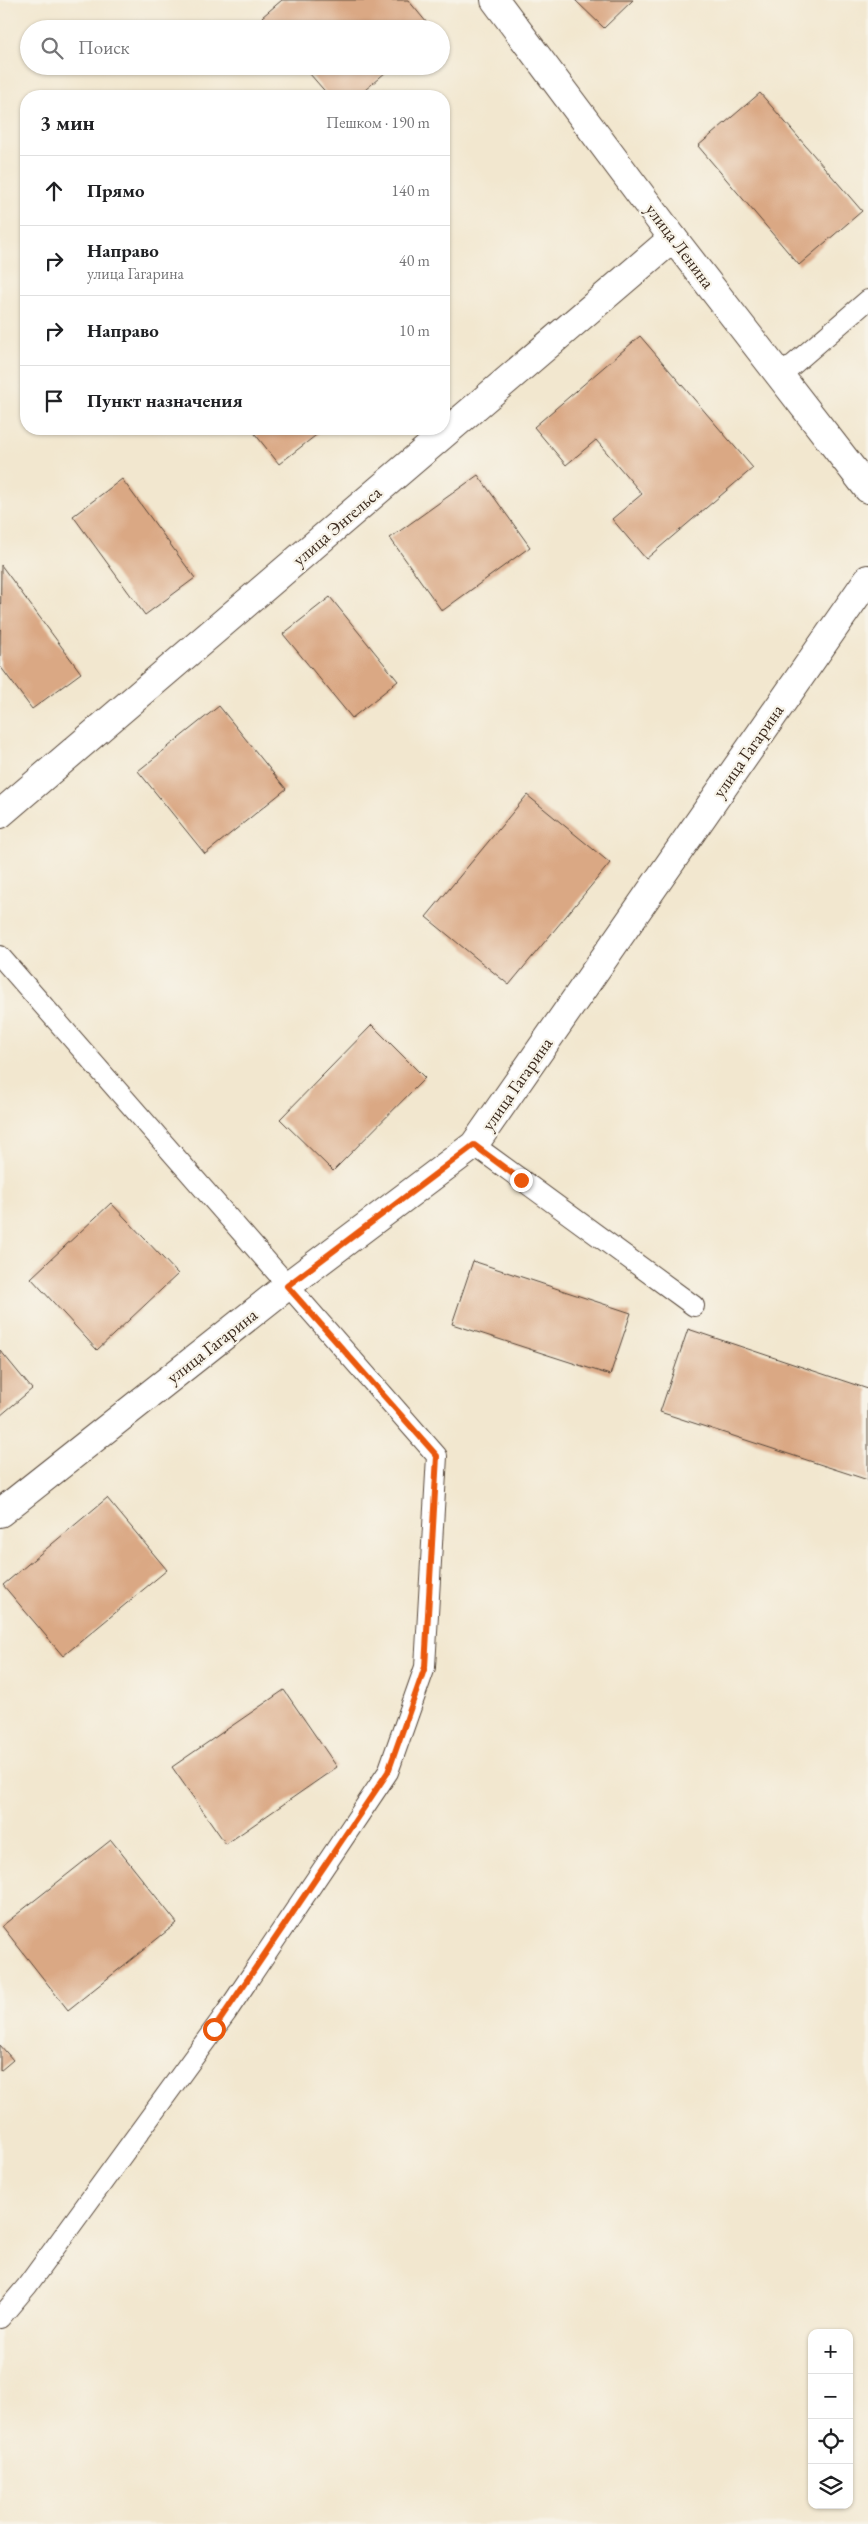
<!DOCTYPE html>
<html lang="ru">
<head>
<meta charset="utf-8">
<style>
  :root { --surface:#fff; --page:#f6f6f6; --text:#202124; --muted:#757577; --line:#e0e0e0 }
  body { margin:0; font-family:"EB Garamond",serif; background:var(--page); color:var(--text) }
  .controls { position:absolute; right:15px; bottom:15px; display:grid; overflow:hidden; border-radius:10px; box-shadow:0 1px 4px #0004 }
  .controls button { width:45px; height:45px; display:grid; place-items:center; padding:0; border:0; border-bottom:1px solid var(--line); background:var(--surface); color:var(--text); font:25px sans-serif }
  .stop { position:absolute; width:15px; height:15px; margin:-11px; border:4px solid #ea580c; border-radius:50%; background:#fff }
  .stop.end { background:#ea580c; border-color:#fff; box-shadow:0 1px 5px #0008 }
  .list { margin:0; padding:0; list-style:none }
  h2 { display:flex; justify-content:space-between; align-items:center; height:65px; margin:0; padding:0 20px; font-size:21px }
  h2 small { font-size:16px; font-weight:400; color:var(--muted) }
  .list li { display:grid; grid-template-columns:32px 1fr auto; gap:15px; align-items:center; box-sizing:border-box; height:70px; padding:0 20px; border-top:1px solid var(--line) }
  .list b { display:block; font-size:19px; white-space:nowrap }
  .list p { margin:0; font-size:16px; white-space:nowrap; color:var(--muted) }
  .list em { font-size:16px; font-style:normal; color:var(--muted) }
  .icon { flex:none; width:28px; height:28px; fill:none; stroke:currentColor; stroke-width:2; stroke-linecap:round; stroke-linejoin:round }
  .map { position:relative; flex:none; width:868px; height:2524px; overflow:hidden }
  .search { position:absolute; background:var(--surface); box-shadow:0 1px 4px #0004; left:20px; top:20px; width:430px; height:55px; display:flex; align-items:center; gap:12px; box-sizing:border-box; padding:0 18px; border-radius:28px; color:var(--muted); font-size:19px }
  .panel { position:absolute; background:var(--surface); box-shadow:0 1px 4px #0004; left:20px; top:90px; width:430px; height:345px; border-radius:20px }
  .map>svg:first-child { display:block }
</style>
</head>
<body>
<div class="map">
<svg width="868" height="2524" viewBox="0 0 868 2524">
  <rect width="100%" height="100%" fill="#f7f3e8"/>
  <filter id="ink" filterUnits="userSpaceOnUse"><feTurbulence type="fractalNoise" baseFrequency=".02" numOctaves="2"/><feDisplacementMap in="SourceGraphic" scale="10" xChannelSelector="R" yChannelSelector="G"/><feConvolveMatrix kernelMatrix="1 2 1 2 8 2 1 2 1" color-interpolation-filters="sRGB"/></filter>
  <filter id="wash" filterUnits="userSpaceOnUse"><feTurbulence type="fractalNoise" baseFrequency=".0096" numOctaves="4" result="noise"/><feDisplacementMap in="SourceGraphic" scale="20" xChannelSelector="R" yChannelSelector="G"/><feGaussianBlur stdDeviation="1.12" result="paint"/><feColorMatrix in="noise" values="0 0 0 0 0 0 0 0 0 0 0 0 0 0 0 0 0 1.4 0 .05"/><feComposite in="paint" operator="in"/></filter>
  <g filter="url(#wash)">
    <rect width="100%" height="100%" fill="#f2e7cf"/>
    <g id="blocks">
      <g fill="#daa884">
        <polygon points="282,0 408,0 432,29 272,29 262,17"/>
        <polygon points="575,0 633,0 604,28"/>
        <polygon points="303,66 393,66 358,96 329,96"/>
        <polygon points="760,93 862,211 799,265 698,146"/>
        <polygon points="640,336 753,468 646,559 612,519 642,494 596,440 566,465 534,427"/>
        <polygon points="251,429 324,429 279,464"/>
        <polygon points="478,475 530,547 442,611 390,538"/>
        <polygon points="122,479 195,578 145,615 73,516"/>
        <polygon points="1,565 81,673 32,709 0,666"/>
        <polygon points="330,597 398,681 352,718 283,634"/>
        <polygon points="219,706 286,789 205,854 138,771"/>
        <polygon points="527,795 610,863 509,985 426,917"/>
        <polygon points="372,1025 425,1078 333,1171 280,1119"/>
        <polygon points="111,1203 178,1274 97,1350 31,1278"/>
        <polygon points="473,1261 631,1313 610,1375 452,1324"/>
        <polygon points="688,1329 868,1389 868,1480 660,1412"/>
        <polygon points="0,1350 32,1389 0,1416"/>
        <polygon points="107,1498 167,1570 63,1656 3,1585"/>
        <polygon points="284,1690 337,1767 226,1844 172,1767"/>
        <polygon points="111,1840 177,1923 68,2010 2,1926"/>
        <polygon points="0,2045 13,2060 0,2071"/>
      </g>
    </g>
  </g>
  <g filter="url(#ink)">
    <use href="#blocks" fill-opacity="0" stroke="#564639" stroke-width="1"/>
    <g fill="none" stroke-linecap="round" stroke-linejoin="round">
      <defs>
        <g id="lane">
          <polyline points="780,376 868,300"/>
          <polyline points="0,956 437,1456 425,1667 388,1772 226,2013 27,2286 0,2318"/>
          <polyline points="474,1145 694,1306"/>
        </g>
        <g id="street">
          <polyline points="495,0 673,238 868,489"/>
          <polyline points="0,814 673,238"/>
          <polyline points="0,1513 287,1286 474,1145 868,579"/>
        </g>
      </defs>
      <use href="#lane" stroke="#564639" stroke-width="22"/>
      <use href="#street" stroke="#564639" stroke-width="30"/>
      <use href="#lane" stroke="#fff" stroke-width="20"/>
      <use href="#street" stroke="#fff" stroke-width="28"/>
    </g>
  </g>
  <g fill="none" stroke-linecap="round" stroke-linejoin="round" filter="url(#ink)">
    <polyline stroke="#ea580c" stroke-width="6" points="214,2029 388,1772 425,1667 437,1456 287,1286 474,1145 521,1180"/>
  </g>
  <g text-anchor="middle" stroke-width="4.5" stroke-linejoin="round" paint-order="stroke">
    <g font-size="18" fill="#3b2a1e" stroke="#f7f3e8">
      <text transform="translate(680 246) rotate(53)" y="6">улица Ленина</text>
      <text transform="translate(337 526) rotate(-41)" y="6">улица Энгельса</text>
      <text transform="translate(748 751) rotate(-55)" y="6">улица Гагарина</text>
      <text transform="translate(517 1084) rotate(-55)" y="6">улица Гагарина</text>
      <text transform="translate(212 1346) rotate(-38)" y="6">улица Гагарина</text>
    </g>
  </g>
</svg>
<div class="controls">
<button>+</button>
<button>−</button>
<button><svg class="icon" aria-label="locate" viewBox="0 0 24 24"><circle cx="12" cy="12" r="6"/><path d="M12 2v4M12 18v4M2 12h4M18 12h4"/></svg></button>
<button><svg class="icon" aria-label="layers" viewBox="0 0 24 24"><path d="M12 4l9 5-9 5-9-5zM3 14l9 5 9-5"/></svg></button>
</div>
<div class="stop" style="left:214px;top:2029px"></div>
<div class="stop end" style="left:521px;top:1180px"></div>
<div class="search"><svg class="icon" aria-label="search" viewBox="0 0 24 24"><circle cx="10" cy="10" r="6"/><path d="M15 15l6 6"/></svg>Поиск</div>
<section class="panel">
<h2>3 мин<small>Пешком · 190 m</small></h2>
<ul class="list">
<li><svg class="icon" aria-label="ahead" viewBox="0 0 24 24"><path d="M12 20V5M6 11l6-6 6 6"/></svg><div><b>Прямо</b></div><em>140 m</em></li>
<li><svg class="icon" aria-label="right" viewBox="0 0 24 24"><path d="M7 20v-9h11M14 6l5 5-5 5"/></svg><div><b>Направо</b><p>улица Гагарина</p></div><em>40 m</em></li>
<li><svg class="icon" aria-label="right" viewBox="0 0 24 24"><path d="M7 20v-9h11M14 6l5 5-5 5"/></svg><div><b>Направо</b></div><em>10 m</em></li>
<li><svg class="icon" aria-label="arrive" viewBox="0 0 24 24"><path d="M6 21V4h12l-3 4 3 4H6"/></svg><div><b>Пункт назначения</b></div></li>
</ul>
</section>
</div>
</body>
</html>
